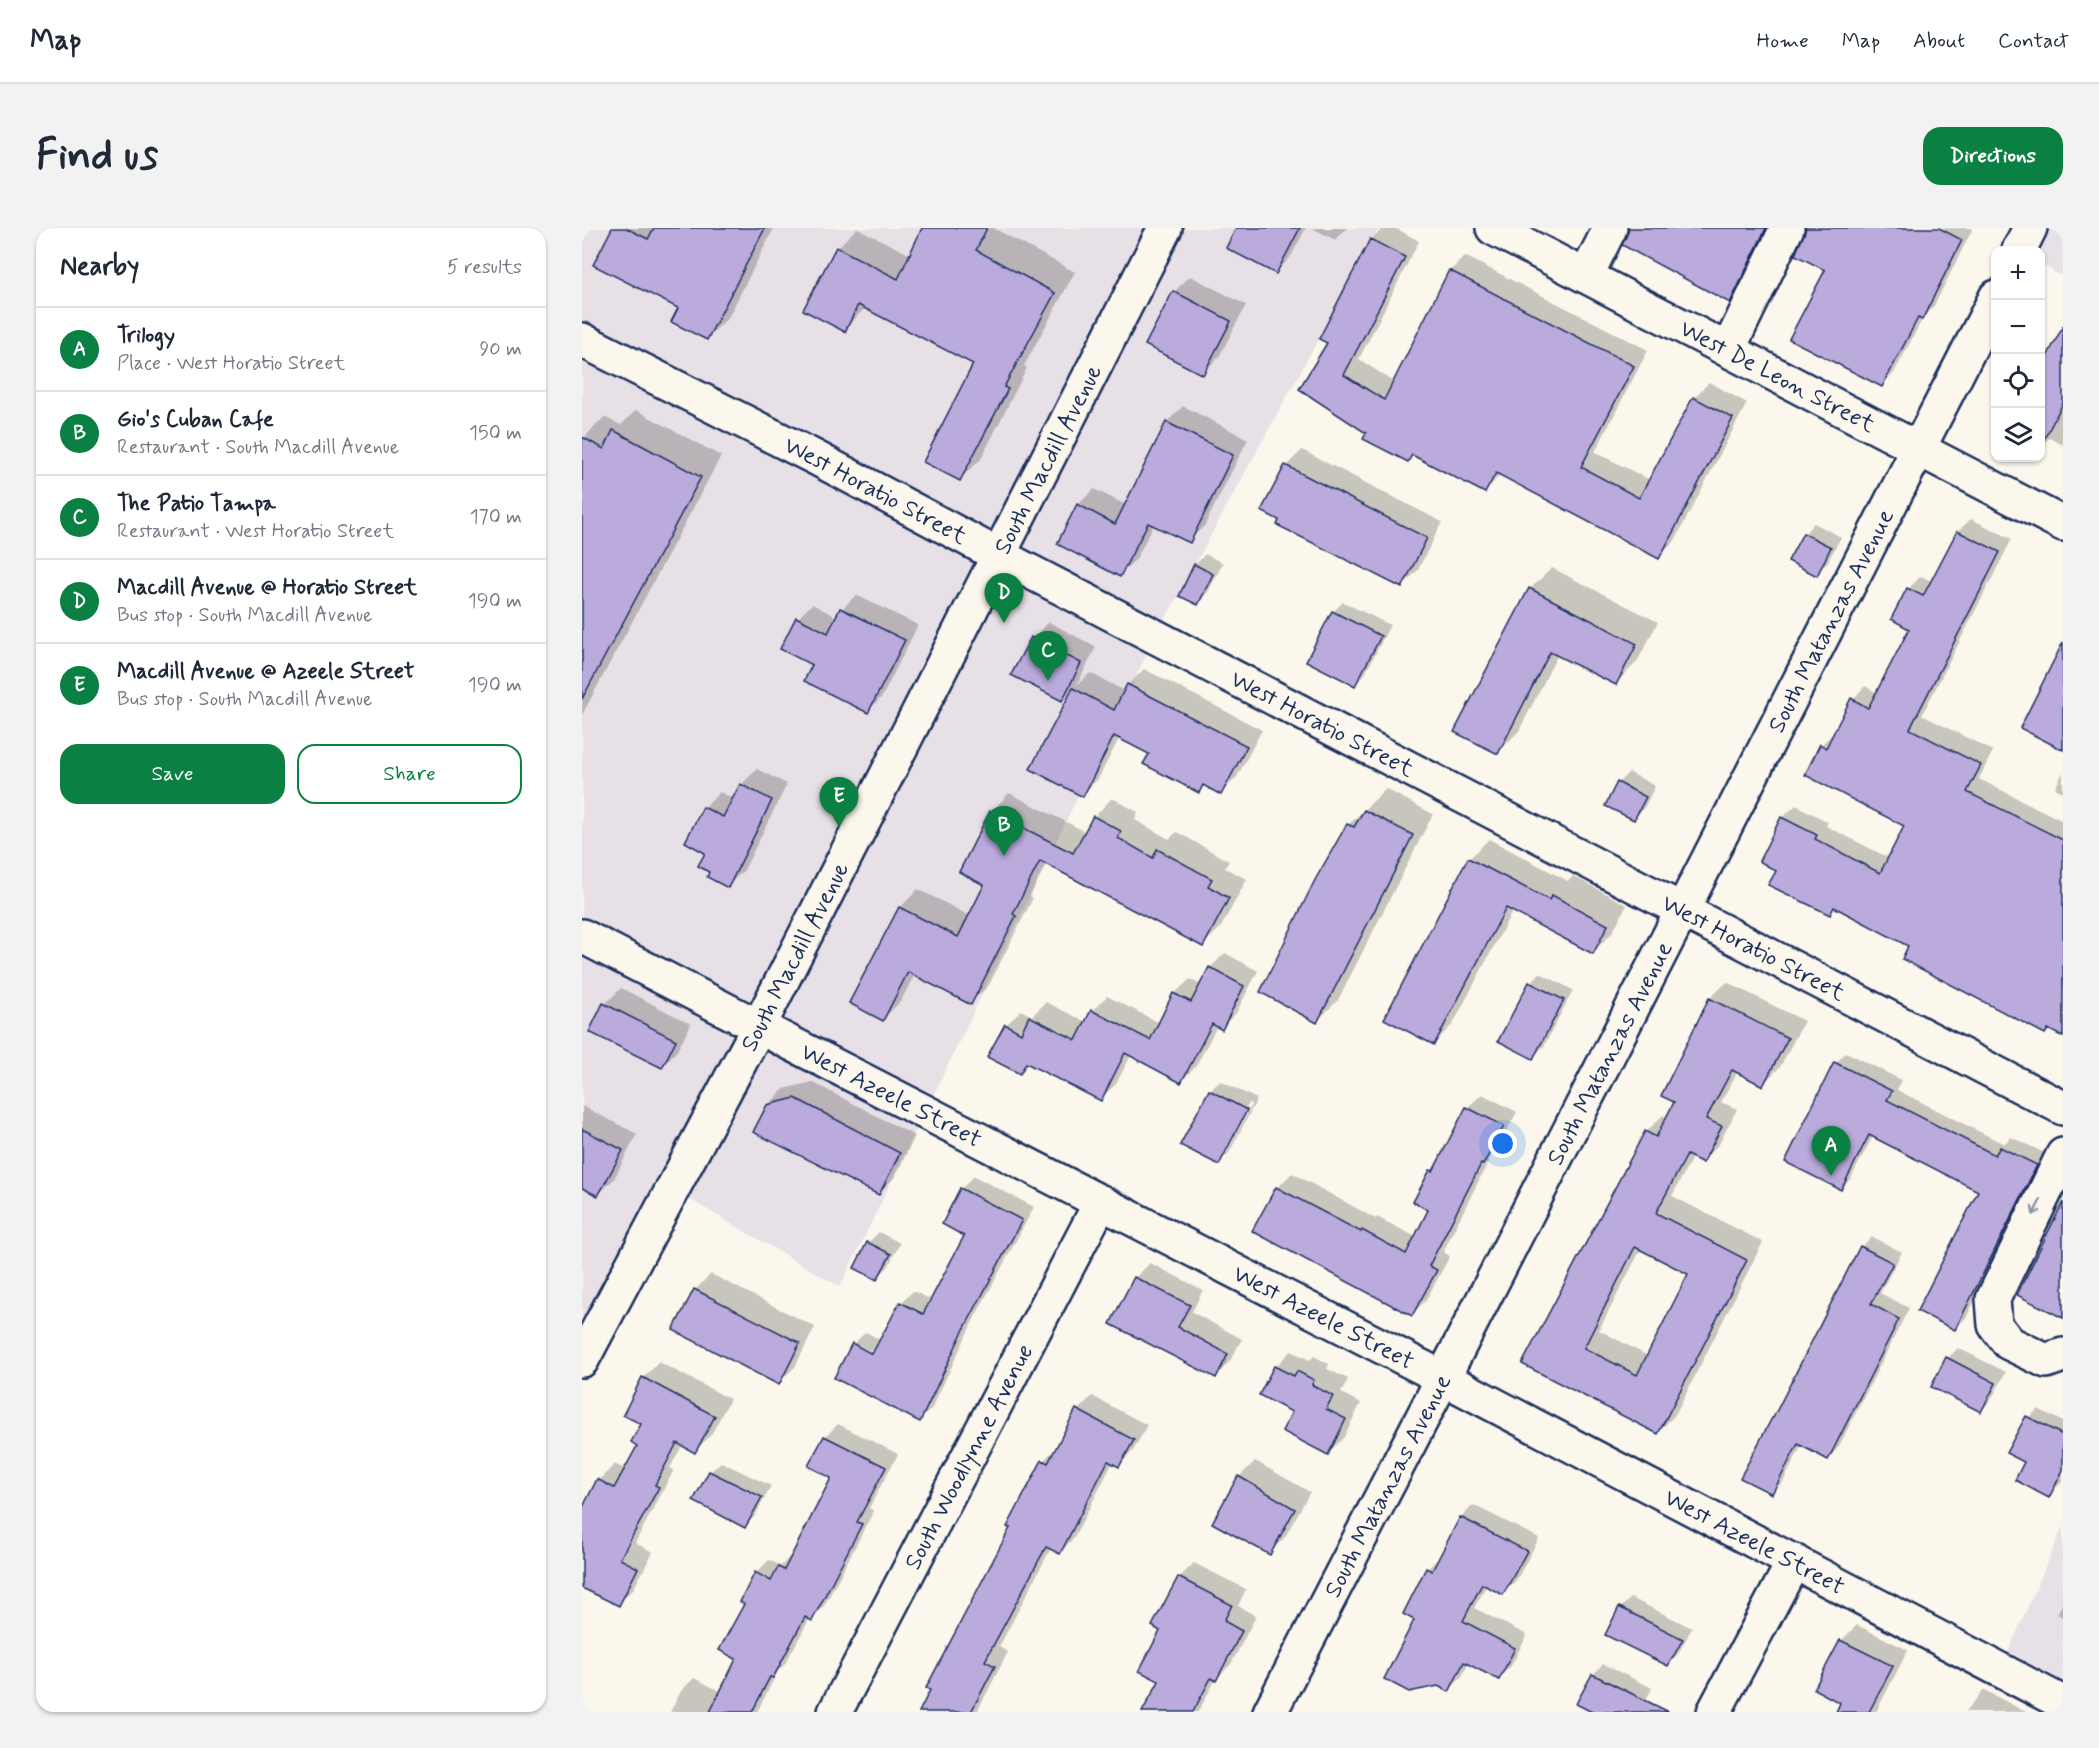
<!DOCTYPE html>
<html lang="en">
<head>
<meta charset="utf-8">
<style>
  :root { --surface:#fff; --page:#f2f2f3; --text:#1f2937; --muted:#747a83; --line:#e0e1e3; --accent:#0b8043 }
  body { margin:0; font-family:Mynerve,sans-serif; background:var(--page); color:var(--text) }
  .controls { position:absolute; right:18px; top:18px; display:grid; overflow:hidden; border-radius:12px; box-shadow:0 2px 4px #0004 }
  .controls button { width:54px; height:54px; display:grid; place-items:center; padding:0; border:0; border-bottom:2px solid var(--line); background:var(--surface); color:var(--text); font:30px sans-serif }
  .you { position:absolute; left:921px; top:916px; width:21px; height:21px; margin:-15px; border:4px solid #fff; border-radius:50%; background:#1a73e8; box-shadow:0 0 0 9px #1a73e833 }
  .badge { display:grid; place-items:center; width:39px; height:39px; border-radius:50%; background:var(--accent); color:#fff; font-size:20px; font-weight:700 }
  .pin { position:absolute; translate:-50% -50px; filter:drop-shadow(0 2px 3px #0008) }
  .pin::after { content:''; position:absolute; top:32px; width:21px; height:18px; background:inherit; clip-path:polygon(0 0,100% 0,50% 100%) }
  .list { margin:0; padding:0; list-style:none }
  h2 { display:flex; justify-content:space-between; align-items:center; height:78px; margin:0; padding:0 24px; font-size:26px }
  h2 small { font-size:20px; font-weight:400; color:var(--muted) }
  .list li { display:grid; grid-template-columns:39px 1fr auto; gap:18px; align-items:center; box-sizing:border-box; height:84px; padding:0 24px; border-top:2px solid var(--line) }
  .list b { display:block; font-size:22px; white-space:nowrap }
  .list p { margin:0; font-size:20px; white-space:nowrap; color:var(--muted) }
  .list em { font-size:20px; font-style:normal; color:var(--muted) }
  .actions { display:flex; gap:12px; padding:18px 24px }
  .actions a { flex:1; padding:14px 0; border:2px solid var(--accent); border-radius:18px; text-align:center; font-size:21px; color:var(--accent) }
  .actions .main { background:var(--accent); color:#fff }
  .icon { flex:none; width:33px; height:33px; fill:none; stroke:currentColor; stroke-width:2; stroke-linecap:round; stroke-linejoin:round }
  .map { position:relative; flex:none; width:1481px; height:1484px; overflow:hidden; border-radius:18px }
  header { display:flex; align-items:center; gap:36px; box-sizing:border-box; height:84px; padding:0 30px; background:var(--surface); border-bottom:2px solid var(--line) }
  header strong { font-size:28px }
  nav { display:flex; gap:33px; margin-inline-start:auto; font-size:21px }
  .intro { display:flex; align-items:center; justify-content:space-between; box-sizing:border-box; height:144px; padding:0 36px }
  h1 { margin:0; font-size:42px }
  .button { padding:15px 27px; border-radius:18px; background:var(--accent); color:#fff; font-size:21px; font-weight:700 }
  main { display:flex; gap:36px; padding:0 36px }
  aside { flex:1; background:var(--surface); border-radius:18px; box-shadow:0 2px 4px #0004 }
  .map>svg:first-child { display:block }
</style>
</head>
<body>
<header>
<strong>Map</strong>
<nav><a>Home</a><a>Map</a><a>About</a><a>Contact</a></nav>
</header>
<div class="intro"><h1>Find us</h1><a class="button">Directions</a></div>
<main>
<aside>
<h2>Nearby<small>5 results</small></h2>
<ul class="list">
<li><span class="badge">A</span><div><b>Trilogy</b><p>Place · West Horatio Street</p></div><em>90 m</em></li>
<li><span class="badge">B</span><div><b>Gio's Cuban Cafe</b><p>Restaurant · South Macdill Avenue</p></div><em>150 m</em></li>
<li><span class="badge">C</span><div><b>The Patio Tampa</b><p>Restaurant · West Horatio Street</p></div><em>170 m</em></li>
<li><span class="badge">D</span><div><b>Macdill Avenue @ Horatio Street</b><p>Bus stop · South Macdill Avenue</p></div><em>190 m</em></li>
<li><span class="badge">E</span><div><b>Macdill Avenue @ Azeele Street</b><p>Bus stop · South Macdill Avenue</p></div><em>190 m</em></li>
</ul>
<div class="actions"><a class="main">Save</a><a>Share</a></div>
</aside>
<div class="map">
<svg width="1481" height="1484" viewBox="0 0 1481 1484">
  <rect width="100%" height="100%" fill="#fbf7ec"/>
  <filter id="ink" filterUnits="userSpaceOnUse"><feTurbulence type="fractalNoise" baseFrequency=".0167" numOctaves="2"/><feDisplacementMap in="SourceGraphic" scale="12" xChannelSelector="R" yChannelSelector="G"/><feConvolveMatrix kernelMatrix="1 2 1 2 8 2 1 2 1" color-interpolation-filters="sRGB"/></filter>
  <g filter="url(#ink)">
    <g fill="#e8e0e7">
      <polygon points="0,0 569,0 412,308 241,216 0,95"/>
      <polygon points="598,0 797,0 581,395 436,320"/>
      <polygon points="1463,0 1481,0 1481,49 1459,36 1458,22 1452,22"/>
      <polygon points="0,128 228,243 399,335 172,779 0,691"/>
      <polygon points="422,347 567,421 350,870 196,791"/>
      <polygon points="0,724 158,805 0,1104"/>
      <polygon points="182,817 337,896 258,1059 102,968"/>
      <polygon points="1481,1298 1481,1458 1424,1429"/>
    </g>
    <g fill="#0003" fill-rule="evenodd">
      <polygon points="31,0 192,0 146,90 125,110"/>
      <polygon points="275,0 329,27 342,0 414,0 413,1 493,44 442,138 445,140 399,231 378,251 393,136 284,79 262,102 255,20"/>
      <polygon points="655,0 724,0 708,30 694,44"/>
      <polygon points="730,0 765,0 753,12"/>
      <polygon points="801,0 813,0 837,13 777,131 812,154 868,43 883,28 1066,122 1013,224 1068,252 1112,170 1127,154 1165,175 1092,314 1077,329 919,246 903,263 832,227 826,232 786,205 747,115 739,110 789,12"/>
      <polygon points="1048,0 1189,0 1160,61 1148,73"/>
      <polygon points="1225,0 1391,0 1352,78 1341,90 1312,145 1300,157"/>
      <polygon points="608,48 664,77 637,129 621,145 592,64"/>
      <polygon points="1481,101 1481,217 1467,210 1458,219 1458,146"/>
      <polygon points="601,178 666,211 623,297 607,313 572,296 554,331 538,347 496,277 512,261 544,277 585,194"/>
      <polygon points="54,182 139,228 0,487 0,212 22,189 39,197"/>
      <polygon points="720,222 860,294 836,342 820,358 704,238"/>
      <polygon points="1389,291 1430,311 1340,487 1411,523 1397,551 1481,593 1481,807 1328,717 1254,679 1248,685 1196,642 1179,633 1201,589 1214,577 1246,594 1244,598 1307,630 1324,597 1239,517 1252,504 1271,471 1283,458 1295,465 1329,400 1326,361 1339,348 1351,354 1376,303"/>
      <polygon points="1232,295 1259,309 1245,335 1234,346 1222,306"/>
      <polygon points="623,326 641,335 626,364 616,375 613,337"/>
      <polygon points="970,340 1076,394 1055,434 1034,455 976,426 937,503 916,524 948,361"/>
      <polygon points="274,367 336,397 300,469 286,483 232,437 216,390 230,376 255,389 260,381"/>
      <polygon points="761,374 808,397 783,446 773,456 751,384"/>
      <polygon points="467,394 514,419 495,457 508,445 543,463 546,457 562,441 680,502 655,549 639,565 623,557 617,563 569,525 538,509 516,551 500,567 450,540 493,459 480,471 432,446 451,410"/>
      <polygon points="175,541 205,556 162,642 146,658 129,643 122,580 138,564 152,571 159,557"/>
      <polygon points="1047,544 1073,558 1062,580 1052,590 1036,555"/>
      <polygon points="1481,544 1481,564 1473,560"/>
      <polygon points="804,561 851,586 756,772 735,793 766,597"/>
      <polygon points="427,565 504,604 512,589 530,570 556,584 553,592 587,611 595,604 647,633 643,640 665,651 639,699 621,717 465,635 448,668 451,670 407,757 388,775 333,746 319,773 301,791 318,680 336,661 388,688 404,656 409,584"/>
      <polygon points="907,611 986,653 991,648 1045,677 1030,705 1011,724 931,682 871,796 852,815 804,790 888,630"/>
      <polygon points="643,725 676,743 654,785 639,800 635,798 614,838 599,853 549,827 534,856 518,871 447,835 438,844 424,797 439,782 450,788 464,774 504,794 510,783 525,768 578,795 592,766 608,751 619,757 628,740"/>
      <polygon points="958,745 991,762 962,818 951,829 948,755"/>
      <path d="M1145,754L1222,793L1198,839L1181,856L1156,843L1139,874L1155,881L1137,916L1120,933L1111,928L1090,968L1181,1014L1093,1187L1076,1204L942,1135L1064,904L1081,887L1085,890L1094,874L1081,867L1128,770ZM1059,1021L1108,1045L1066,1128L1017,1102Z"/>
      <polygon points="39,760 109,796 95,823 79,839 9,803 23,776"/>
      <polygon points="1264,824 1319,852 1315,862 1422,916 1429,909 1465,926 1384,1090 1373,1100 1398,963 1291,908 1269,950 1259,961 1254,835"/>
      <path d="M638,853L675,871L647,925L636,935L628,863ZM667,875L670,876L645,925H641Z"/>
      <polygon points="230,854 333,908 313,949 297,965 186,877 202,861"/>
      <polygon points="900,866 935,884 915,921 909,928 861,1024 868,1028 844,1072 830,1086 672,1002 695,960 710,945 794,991 795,989 834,1009 848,981 849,943 858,934 885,880"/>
      <polygon points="0,878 55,906 32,951 16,967 0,958"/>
      <path d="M392,948L452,979L391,1093L350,1180L337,1193L271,1116L284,1104L299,1112L319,1075L331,1063L350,1072L384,1007L362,995L380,960ZM274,1116L298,1128L296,1131L274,1119Z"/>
      <polygon points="297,1004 318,1015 306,1039 295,1050 286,1015"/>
      <polygon points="1290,1009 1320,1024 1298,1065 1327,1080 1256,1220 1246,1230 1220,1217 1201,1254 1190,1264 1279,1019"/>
      <polygon points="568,1035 621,1062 610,1084 660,1111 648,1133 634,1148 553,1050"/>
      <polygon points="129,1046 233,1099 213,1139 196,1155 113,1062"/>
      <polygon points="1376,1120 1424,1144 1409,1172 1399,1183 1366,1130"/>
      <polygon points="709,1123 728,1132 732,1128 747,1136 745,1141 766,1151 759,1165 779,1175 762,1209 746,1225 712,1183 693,1139"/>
      <polygon points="77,1134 148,1171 129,1207 113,1223 101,1216 88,1240 92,1242 53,1315 71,1324 52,1360 36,1376 0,1358 0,1284 17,1252 33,1236 44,1242 57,1217 61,1195 61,1150"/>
      <polygon points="510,1168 565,1197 551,1223 537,1237 531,1234 492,1310 478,1324 469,1320 417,1419 426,1424 395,1484 339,1484 461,1233 476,1218 496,1182"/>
      <polygon points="1456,1181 1481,1194 1481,1253 1466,1268 1440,1197"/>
      <polygon points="256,1196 316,1226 287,1280 292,1283 242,1378 228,1390 203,1436 196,1443 175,1484 88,1484 99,1463 112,1450 140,1464 156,1430 164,1375 174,1345 187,1332 199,1338 210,1326 251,1249 228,1238 243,1209"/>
      <polygon points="673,1233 728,1264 703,1309 687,1325 657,1249"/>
      <polygon points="139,1234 189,1258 173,1288 163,1298 128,1244"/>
      <polygon points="891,1277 957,1310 934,1353 921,1365 905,1357 892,1380 945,1407 929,1438 916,1450 887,1435 879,1450 867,1462 834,1391 845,1341 858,1329 879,1290"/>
      <polygon points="612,1335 664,1361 656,1378 674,1388 649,1436 634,1451 616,1484 562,1484 579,1453 597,1350"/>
      <polygon points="1049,1370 1110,1400 1096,1426 1086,1436 1038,1380"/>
      <polygon points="1481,1374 1481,1389 1475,1386"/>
      <polygon points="1275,1397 1326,1422 1294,1484 1256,1484 1260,1474 1234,1461 1259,1413"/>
      <polygon points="1021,1436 1070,1460 1058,1484 1006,1484 1011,1447"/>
      <polygon points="1402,1462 1444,1484 1383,1484"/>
    </g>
    <g fill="#baabdc" stroke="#1b2f5e" stroke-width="1.5" fill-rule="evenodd">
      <polygon points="30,0 44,0 66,11 72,0 183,0 125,112 89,94 96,80 11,37"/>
      <polygon points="340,0 405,0 394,22 473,65 422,159 426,161 378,253 341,234 391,136 276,77 263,104 221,82 254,19 316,51"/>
      <polygon points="654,0 718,0 694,46 644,20"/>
      <polygon points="1047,0 1184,0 1148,75 1040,17"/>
      <polygon points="1224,0 1357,0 1380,12 1340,92 1336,90 1300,159 1207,111 1243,42 1213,27"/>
      <polygon points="788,11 823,29 762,147 802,172 867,42 1052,138 999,239 1057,270 1111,169 1151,190 1077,331 914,245 903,265 830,227 826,234 781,211 784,205 717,161 745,115 737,111"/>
      <polygon points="591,63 649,93 621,147 563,117"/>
      <polygon points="1481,98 1481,175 1458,219 1458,142"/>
      <polygon points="584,194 651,227 608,315 566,295 538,349 475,316 495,276 533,296"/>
      <polygon points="31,202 119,249 0,471 0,209 22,221"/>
      <polygon points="703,237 845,310 820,360 695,297 697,292 679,283"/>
      <polygon points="1375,303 1418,324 1328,501 1399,537 1385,564 1481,612 1481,809 1466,801 1463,806 1320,731 1326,718 1252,679 1248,687 1186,657 1194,643 1177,633 1199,589 1235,607 1233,611 1298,645 1322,598 1223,547 1238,516 1244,520 1269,470 1286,480 1327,401 1309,391 1325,360 1341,368"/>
      <polygon points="1221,305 1249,319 1235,348 1206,333"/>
      <polygon points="612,336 631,346 616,377 597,368"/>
      <polygon points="947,360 1055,416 1034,457 968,424 916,526 872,504"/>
      <polygon points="258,380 323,412 286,485 222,453 230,437 198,421 214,389 246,405"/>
      <polygon points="750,383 799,408 773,458 724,433"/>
      <polygon points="449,409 499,435 480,473 429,447"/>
      <polygon points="1481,414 1481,522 1438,500"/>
      <polygon points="545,456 665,518 639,567 621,557 617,565 561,536 567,526 532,508 501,569 448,541 491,460 532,482"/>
      <polygon points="1035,554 1064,569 1052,592 1023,578"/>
      <polygon points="158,556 190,572 146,660 125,649 127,644 116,638 123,625 103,614 121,579 141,589"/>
      <polygon points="782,582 831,607 735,795 678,764 733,652 765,596 772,599"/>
      <polygon points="408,583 491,625 511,588 539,603 536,610 571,630 575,621 630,651 626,658 647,670 621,719 458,633 431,686 434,688 389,777 326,744 301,793 267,775 317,679 376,709 402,657 377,644"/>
      <polygon points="886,630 967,672 970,667 1026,697 1011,726 924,680 852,817 802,791"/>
      <polygon points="627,739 662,758 640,802 630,796 599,855 543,825 519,873 444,835 438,846 405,829 423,796 439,805 447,788 494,812 509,782 568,812 591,765 609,774"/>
      <polygon points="947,754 982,772 951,831 916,813"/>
      <path d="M1127,770L1206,810L1181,858L1150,842L1124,891L1140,898L1121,935L1105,927L1074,985L1165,1032L1076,1206L940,1136L1063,903L1074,909L1092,874L1079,868ZM1053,1019L1106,1046L1055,1147L1002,1120Z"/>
      <polygon points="21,775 94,812 80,840 7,804"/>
      <polygon points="1252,834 1310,863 1305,872 1413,927 1418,919 1455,937 1373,1102 1335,1083 1396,963 1287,907 1259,962 1203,934"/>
      <polygon points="627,862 665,882 637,937 598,917"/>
      <polygon points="213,870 318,925 297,967 171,904 185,877"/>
      <polygon points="884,879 922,898 901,937 899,936 847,1038 855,1042 830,1088 670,1003 694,959 779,1004 780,1002 824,1026 846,982 831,974 848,942 851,943"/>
      <polygon points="0,901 41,922 16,968 0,960"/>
      <polygon points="378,960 440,992 379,1107 338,1194 252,1150 270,1115 290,1126 318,1074 341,1086 382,1008 360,996"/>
      <polygon points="1481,974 1481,1090 1435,1067"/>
      <polygon points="285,1014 309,1026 295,1052 272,1040"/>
      <polygon points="1278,1018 1311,1035 1289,1076 1317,1091 1246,1232 1216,1216 1190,1266 1158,1250 1190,1190 1191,1190"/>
      <polygon points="552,1049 608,1077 596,1099 646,1126 634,1150 528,1096"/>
      <polygon points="112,1061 218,1115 197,1157 91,1102"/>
      <polygon points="1364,1129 1414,1155 1399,1184 1349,1159"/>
      <polygon points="692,1138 712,1148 715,1143 732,1152 730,1157 751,1168 744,1181 764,1191 746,1227 700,1203 710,1184 677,1167"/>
      <polygon points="60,1149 133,1188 113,1225 95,1215 73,1257 77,1259 38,1331 56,1340 37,1378 0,1360 0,1281 15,1251 32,1260 55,1218 49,1214 59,1196 41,1187"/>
      <polygon points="494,1181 552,1212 537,1239 526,1233 478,1326 464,1319 403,1433 413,1438 389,1484 337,1484 348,1462 344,1460 428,1300 425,1299 460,1232 466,1235"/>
      <polygon points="1444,1188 1481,1207 1481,1242 1467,1270 1433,1252 1442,1234 1424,1225"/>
      <polygon points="242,1208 304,1239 275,1294 280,1296 230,1393 223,1389 191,1450 188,1449 170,1484 128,1484 154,1431 137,1422 162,1376 158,1374 173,1344 189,1353 196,1339 202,1342 249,1250 226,1238"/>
      <polygon points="127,1243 180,1269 163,1300 111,1273"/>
      <polygon points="656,1248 713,1281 688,1327 630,1295"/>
      <polygon points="878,1289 945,1323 921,1367 900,1356 881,1393 933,1420 917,1452 882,1434 867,1464 856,1458 827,1464 802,1451 832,1392 821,1386 844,1340 850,1343"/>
      <polygon points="596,1349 650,1377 642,1393 660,1403 634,1453 629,1450 611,1484 560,1484 577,1453 557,1443 578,1403 570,1398"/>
      <polygon points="1037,1379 1101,1411 1086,1438 1023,1407"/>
      <polygon points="1258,1412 1311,1438 1287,1484 1254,1484 1258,1475 1232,1461"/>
      <polygon points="1010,1446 1087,1484 1010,1484 994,1476"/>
    </g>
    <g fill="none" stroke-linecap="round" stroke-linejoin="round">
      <defs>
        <g id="minor">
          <path id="s1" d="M911,0L1481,296"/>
          <polyline points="1437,22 1448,0"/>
          <polyline points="1004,48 1028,0"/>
          <path id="s2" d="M0,112L234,230L399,318L1481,880"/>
          <polyline points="1146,122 1205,0"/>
          <polyline points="1481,927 1411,1071 1413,1097 1427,1115 1464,1133 1481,1127"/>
          <path id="s3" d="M0,1132L177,798L583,0"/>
          <path id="s4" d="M253,1484L519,974"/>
          <path id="s5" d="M688,1484L861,1150L1414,69"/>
          <polyline points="1132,1484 1212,1333"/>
        </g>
        <g id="major">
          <path id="s6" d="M0,708L861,1150L1481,1475"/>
        </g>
      </defs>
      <use href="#minor" stroke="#1b2f5e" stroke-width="38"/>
      <use href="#major" stroke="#1b2f5e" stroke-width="38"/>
      <use href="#minor" stroke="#fbf7ec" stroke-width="33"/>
      <use href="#major" stroke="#fbf7ec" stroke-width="33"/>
    </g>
    <defs><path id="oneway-shaft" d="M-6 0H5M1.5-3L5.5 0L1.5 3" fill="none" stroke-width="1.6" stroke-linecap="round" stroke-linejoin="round" transform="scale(1.5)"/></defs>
    <use stroke="#8b93a5" href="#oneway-shaft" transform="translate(1455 979) rotate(116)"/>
  </g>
  <g text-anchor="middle" stroke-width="5" stroke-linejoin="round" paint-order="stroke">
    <g font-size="24" fill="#1b2f5e" stroke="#fbf7ec">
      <text dy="8" stroke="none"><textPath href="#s1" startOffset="321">West De Leon Street</textPath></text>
      <text dy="8" stroke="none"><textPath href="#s3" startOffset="1014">South Macdill Avenue</textPath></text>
      <text dy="8" stroke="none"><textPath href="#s2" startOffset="330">West Horatio Street</textPath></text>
      <text dy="8" stroke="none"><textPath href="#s5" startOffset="1227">South Matanzas Avenue</textPath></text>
      <text dy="8" stroke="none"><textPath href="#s2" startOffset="834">West Horatio Street</textPath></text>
      <text dy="8" stroke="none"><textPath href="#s2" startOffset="1320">West Horatio Street</textPath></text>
      <text dy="8" stroke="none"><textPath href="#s3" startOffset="456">South Macdill Avenue</textPath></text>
      <text dy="8" stroke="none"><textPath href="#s5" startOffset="741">South Matanzas Avenue</textPath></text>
      <text dy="8" stroke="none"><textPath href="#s6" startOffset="348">West Azeele Street</textPath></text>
      <text dy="8" stroke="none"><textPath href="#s6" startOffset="834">West Azeele Street</textPath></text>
      <text dy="8" stroke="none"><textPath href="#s4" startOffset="288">South Woodlynne Avenue</textPath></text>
      <text dy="8" stroke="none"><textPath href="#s5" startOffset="255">South Matanzas Avenue</textPath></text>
      <text dy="8" stroke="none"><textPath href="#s6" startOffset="1320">West Azeele Street</textPath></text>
    </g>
  </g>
</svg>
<div class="controls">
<button>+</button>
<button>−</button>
<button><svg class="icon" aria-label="locate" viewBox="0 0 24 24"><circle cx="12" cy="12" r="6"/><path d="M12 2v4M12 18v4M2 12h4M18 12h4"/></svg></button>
<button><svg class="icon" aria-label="layers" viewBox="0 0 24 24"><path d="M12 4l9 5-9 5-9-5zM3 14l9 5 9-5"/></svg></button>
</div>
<div class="you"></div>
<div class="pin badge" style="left:1249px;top:948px">A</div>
<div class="pin badge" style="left:422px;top:628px">B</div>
<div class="pin badge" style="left:466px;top:453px">C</div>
<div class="pin badge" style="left:422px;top:395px">D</div>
<div class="pin badge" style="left:257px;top:599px">E</div>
</div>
</main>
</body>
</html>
